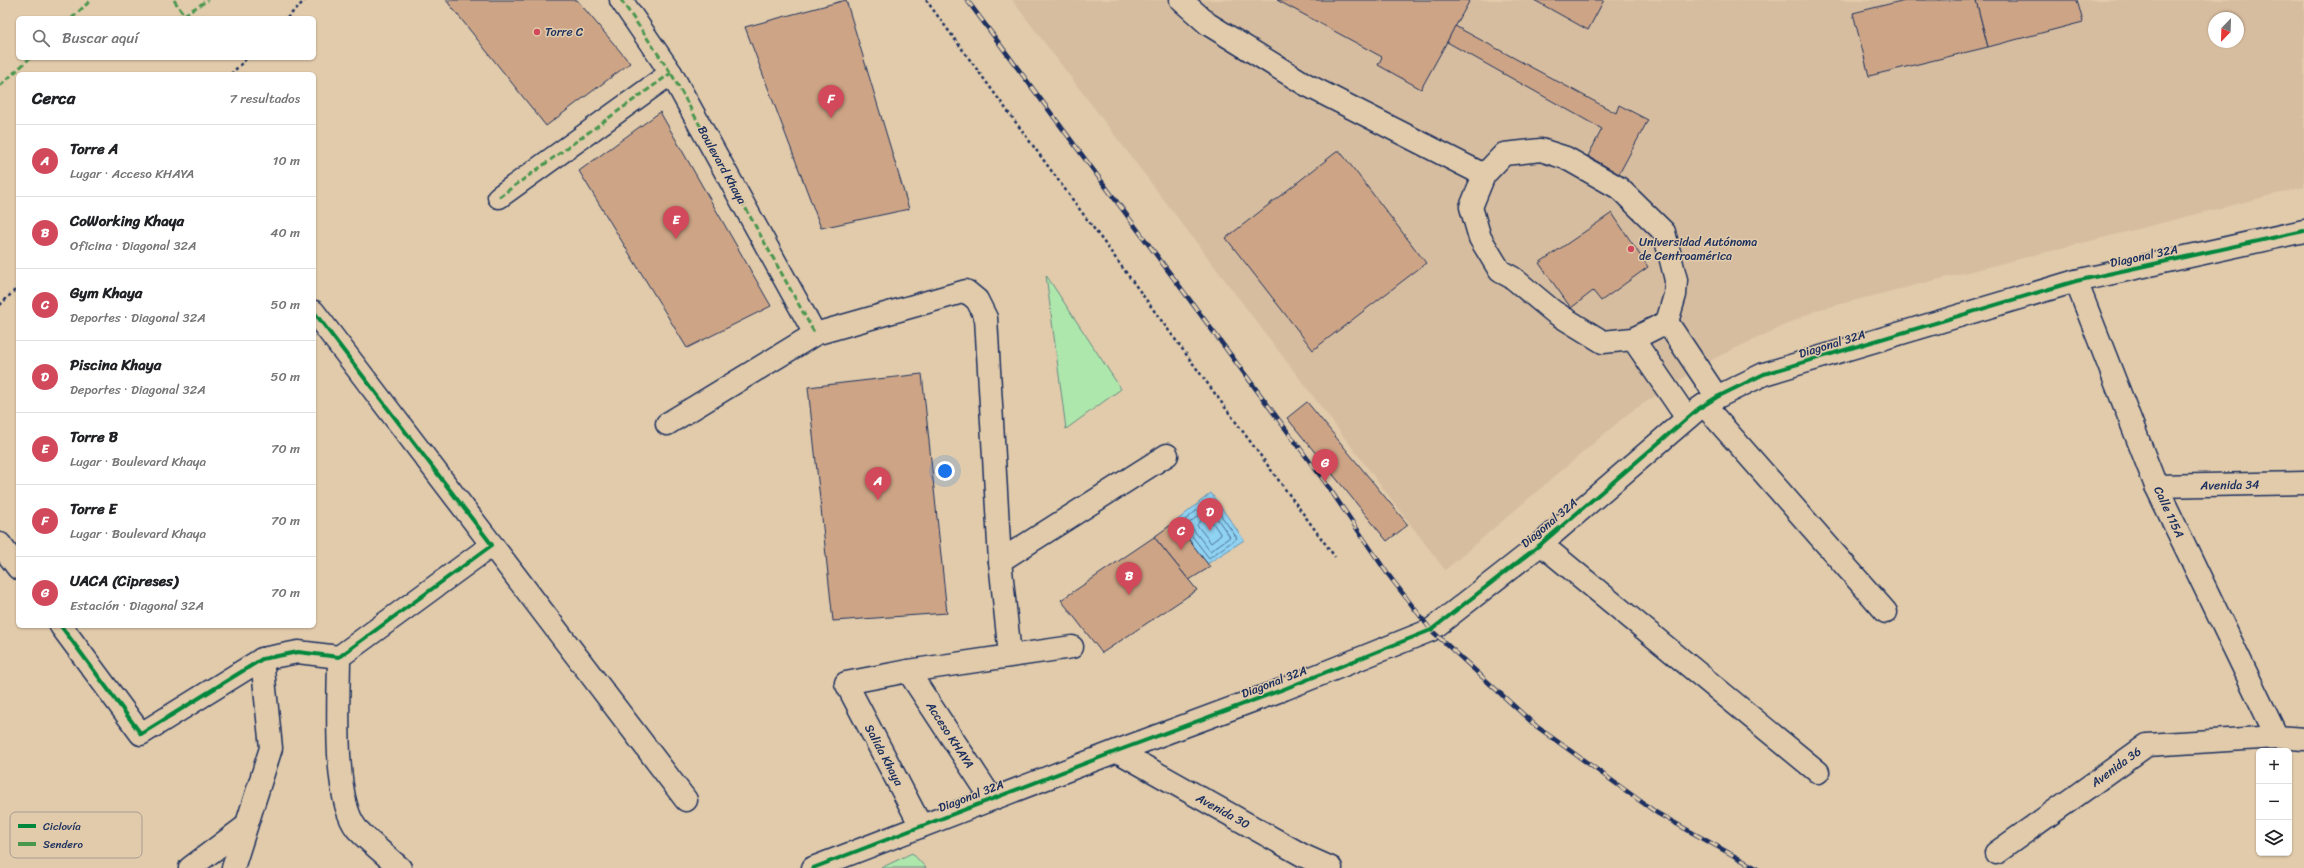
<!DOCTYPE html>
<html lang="es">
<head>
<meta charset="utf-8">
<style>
  :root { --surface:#fff; --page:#f6f6f6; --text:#202124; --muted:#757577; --line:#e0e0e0; --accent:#d1495b }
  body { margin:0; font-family:Sriracha,sans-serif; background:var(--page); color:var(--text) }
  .controls { position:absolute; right:12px; bottom:12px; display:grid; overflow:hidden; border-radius:6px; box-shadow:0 1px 3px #0004 }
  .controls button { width:36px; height:36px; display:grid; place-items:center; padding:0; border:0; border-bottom:1px solid var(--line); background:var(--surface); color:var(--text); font:20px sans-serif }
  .compass { position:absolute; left:2208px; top:12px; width:36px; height:36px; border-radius:50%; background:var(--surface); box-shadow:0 1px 3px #0004; rotate:203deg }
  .you { position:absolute; left:945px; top:471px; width:14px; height:14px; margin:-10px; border:3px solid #fff; border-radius:50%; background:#1a73e8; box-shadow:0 0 0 6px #1a73e833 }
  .badge { display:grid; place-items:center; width:26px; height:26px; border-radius:50%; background:var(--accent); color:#fff; font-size:13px; font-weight:700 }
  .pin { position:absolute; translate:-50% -33px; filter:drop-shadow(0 1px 2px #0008) }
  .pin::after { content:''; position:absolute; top:21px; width:14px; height:12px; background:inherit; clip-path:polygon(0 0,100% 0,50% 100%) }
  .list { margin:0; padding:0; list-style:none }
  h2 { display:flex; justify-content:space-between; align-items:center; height:52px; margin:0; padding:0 16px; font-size:17px }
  h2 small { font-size:13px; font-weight:400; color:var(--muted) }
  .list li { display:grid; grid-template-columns:26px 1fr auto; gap:12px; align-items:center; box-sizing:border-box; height:72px; padding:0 16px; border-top:1px solid var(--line) }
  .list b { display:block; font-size:15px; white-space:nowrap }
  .list p { margin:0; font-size:13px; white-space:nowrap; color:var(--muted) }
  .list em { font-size:13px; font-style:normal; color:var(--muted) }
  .icon { flex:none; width:22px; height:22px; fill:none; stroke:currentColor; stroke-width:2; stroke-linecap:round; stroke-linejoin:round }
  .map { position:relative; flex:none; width:2304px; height:868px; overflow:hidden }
  .search { position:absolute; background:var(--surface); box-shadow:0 1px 3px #0004; left:16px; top:16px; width:300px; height:44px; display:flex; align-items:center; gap:10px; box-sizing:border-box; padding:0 14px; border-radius:6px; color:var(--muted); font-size:15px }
  .panel { position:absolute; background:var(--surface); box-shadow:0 1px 3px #0004; left:16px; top:72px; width:300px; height:556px; border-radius:6px }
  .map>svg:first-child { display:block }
</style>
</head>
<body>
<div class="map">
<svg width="2304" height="868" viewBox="0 0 2304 868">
  <rect width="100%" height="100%" fill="#e1cbab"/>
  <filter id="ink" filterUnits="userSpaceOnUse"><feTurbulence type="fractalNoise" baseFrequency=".025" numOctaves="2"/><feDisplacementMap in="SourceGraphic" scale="8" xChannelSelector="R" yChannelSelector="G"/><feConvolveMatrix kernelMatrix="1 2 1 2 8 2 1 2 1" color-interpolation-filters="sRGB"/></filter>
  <g filter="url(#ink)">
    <path fill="#d7bd9f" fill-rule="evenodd" d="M1012,0H2304V187L1817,310L1713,359L1629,413L1445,570ZM2214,18H2238V42H2214Z"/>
    <g fill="#aee7ab" stroke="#648b84">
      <polygon points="1046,275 1121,389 1066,429"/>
      <polygon points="912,853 926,868 881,868"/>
    </g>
    <polygon fill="#90d2f1" stroke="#6191b6" points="1211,493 1244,540 1207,564 1175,522"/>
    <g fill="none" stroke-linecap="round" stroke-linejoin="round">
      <g stroke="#4a7099" stroke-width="1">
        <polygon points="1210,500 1237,538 1209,558 1182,523"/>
        <polygon points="1207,508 1210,508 1230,537 1210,551 1189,524"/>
        <polygon points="1206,516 1209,517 1221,535 1211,543 1197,525"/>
      </g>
    </g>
    <g fill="#cda586" stroke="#1b2f5e">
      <polygon points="446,0 577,0 630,63 546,126"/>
      <polygon points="846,0 909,209 821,228 745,27"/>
      <polygon points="1277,0 1470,0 1421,89 1378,65 1382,57"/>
      <polygon points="1534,0 1604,0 1588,30"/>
      <polygon points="1905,0 1976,0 1988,47 1869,76 1853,13"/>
      <polygon points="1976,0 2077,0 2083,22 1988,47"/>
      <polygon points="1455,26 1616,113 1619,105 1648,120 1619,174 1588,156 1602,129 1447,42"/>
      <polygon points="660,112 771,306 687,348 579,171"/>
      <polygon points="1339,150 1426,263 1313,350 1226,238"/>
      <polygon points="1612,213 1648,267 1601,301 1593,291 1571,308 1539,263"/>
      <polygon points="922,374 947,613 833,621 808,387"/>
      <polygon points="1307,402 1408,525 1387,541 1287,418"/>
      <polygon points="1175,522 1210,567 1189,580 1154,537"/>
      <polygon points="1154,537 1197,590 1102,653 1061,600"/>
    </g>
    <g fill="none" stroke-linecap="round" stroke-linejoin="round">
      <defs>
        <g id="minor">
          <polyline points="621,0 671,73 815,334"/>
          <polyline points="1181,0 1208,24 1305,84 1484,175"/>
          <polyline points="499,197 671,73"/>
          <polyline points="2076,281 2156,486 2277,737"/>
          <polyline points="1667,322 1633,339 1603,342 1554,312 1513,278 1500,271 1480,238 1471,207 1484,175 1504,154 1541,150 1566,158 1619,188 1664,232 1676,280 1675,295 1667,322 1717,397"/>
          <polyline points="1633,339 1687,418"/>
          <polyline points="1704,405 1886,612"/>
          <polyline points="667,424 815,334 966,291 977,300 986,318 1000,561 1010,655"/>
          <polyline points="2156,486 2304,483"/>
          <polyline points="0,544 18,568"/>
          <polyline points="1541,544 1818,772"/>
          <polyline points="492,545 686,800"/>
          <polyline points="1000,561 1167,455"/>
          <polyline points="61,626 141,734 262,659 298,652 339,657 492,545 314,312"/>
          <path d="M339,657C339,697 332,799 357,829C370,843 386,855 400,868"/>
          <polyline points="908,671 992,799"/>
          <polyline points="1117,751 1304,856 1331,868"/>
          <polyline points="921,826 846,683 908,671 1072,647"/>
          <polyline points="1996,853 2147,745 2277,737 2304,739"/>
          <polyline points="190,868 246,826"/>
          <polyline points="233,868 271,748 262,659"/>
          <polyline points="813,868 1117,751 1284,689 1431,630 1541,544 1698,409 1717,397 1764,374 2076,281 2304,231"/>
        </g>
      </defs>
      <use href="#minor" stroke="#1b2f5e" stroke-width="25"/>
      <g stroke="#1b2f5e" stroke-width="2.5" stroke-dasharray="3 3" stroke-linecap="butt">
        <polyline points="926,0 1335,557"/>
        <polyline points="287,18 305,0"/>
        <polyline points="231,74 247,58"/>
        <polyline points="0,305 18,287"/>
      </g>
      <use href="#minor" stroke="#e1cbab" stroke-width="22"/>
      <defs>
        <polyline id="rail" points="967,0 1325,482 1387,573 1431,630 1536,726 1657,813 1756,868"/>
      </defs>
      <use href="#rail" stroke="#1b2f5e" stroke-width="4.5"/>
      <use href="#rail" stroke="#e1cbab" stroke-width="3" stroke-dasharray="9" stroke-linecap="butt"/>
      <g stroke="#49964d" stroke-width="3" stroke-dasharray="6 3" stroke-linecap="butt">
        <polyline points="174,0 184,15 208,0"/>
        <polyline points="621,0 671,73 815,334"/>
        <polyline points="72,18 91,0"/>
        <polyline points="0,86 30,58"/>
        <polyline points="499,197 671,73"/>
      </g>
      <defs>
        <g id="cycleway">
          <polyline points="61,626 141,734 262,659 298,652 339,657 492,545 314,312"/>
          <polyline points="813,868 1117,751 1284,689 1431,630 1541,544 1698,409 1717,397 1764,374 2076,281 2304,231"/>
        </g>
      </defs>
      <use href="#cycleway" stroke="#e1cbab" stroke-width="6"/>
      <use href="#cycleway" stroke="#00873e" stroke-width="4"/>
    </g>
  </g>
  <g fill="#d1495b" stroke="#e1cbab" stroke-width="1.5">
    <circle cx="537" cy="32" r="4"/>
    <circle cx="1631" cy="249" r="4"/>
  </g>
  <g text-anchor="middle" stroke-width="3" stroke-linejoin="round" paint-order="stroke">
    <g font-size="12" fill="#1b2f5e" stroke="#e1cbab" text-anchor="start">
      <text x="545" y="36">Torre C</text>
      <text x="1639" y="246">Universidad Autónoma<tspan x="1639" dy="14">de Centroamérica</tspan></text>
    </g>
    <g font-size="12" fill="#1b2f5e" stroke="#e1cbab">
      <text transform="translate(722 165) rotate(61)" y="4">Boulevard Khaya</text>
      <text transform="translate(2144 256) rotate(-12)" y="4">Diagonal 32A</text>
      <text transform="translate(1832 344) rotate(-17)" y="4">Diagonal 32A</text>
      <text transform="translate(2230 485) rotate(-1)" y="4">Avenida 34</text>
      <text transform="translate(2169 512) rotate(65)" y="4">Calle 115A</text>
      <text transform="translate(1549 523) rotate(-40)" y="4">Diagonal 32A</text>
      <text transform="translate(1274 682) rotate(-21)" y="4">Diagonal 32A</text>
      <text transform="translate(950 735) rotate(57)" y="4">Acceso KHAYA</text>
      <text transform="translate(884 755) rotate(62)" y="4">Salida Khaya</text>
      <text transform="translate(2116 767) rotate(-36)" y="4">Avenida 36</text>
      <text transform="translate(971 796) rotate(-21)" y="4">Diagonal 32A</text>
      <text transform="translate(1223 811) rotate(29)" y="4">Avenida 30</text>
    </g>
  </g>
  <rect x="10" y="812" width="132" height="46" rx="6" fill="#e1cbab" stroke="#a69c94" stroke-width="1"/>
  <rect x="18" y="824" width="18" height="4" fill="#00873e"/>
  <rect x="18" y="842" width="18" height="4" fill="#49964d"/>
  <g font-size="11" fill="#1b2f5e">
    <text x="43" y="830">Ciclovía</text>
    <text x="43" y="848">Sendero</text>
  </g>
</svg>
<div class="controls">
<button>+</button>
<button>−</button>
<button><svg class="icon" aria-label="layers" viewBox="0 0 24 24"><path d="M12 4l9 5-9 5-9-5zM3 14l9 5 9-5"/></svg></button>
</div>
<svg class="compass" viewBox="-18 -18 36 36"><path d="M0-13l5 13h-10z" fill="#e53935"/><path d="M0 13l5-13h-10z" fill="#757577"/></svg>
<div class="you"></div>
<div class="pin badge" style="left:878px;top:500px">A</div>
<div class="pin badge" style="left:1129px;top:595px">B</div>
<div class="pin badge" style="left:1181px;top:550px">C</div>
<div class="pin badge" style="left:1210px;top:531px">D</div>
<div class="pin badge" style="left:676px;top:239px">E</div>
<div class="pin badge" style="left:831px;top:118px">F</div>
<div class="pin badge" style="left:1325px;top:482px">G</div>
<div class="search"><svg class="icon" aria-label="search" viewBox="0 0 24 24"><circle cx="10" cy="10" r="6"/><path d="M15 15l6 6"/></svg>Buscar aquí</div>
<section class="panel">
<h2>Cerca<small>7 resultados</small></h2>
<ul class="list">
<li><span class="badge">A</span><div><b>Torre A</b><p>Lugar · Acceso KHAYA</p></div><em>10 m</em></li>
<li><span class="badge">B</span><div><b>CoWorking Khaya</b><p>Oficina · Diagonal 32A</p></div><em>40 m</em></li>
<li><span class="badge">C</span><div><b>Gym Khaya</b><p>Deportes · Diagonal 32A</p></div><em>50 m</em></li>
<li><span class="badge">D</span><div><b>Piscina Khaya</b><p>Deportes · Diagonal 32A</p></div><em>50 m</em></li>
<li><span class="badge">E</span><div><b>Torre B</b><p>Lugar · Boulevard Khaya</p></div><em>70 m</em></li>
<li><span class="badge">F</span><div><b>Torre E</b><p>Lugar · Boulevard Khaya</p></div><em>70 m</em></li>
<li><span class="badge">G</span><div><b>UACA (Cipreses)</b><p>Estación · Diagonal 32A</p></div><em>70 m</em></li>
</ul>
</section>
</div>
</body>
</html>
